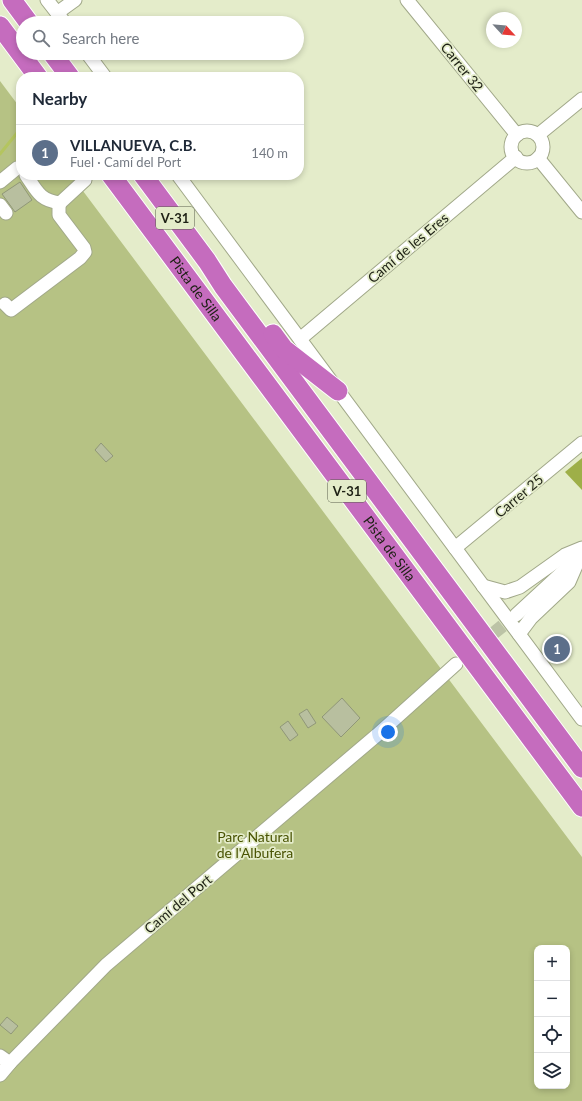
<!DOCTYPE html>
<html lang="en">
<head>
<meta charset="utf-8">
<style>
  :root { --surface:#fff; --page:#f6f6f7; --text:#1f2937; --muted:#747a83; --line:#e0e1e3; --accent:#0b8043 }
  body { margin:0; font-family:Lato,sans-serif; background:var(--page); color:var(--text) }
  .controls { position:absolute; right:12px; bottom:12px; display:grid; overflow:hidden; border-radius:8px; box-shadow:0 2px 6px #0003 }
  .controls button { width:36px; height:36px; display:grid; place-items:center; padding:0; border:0; border-bottom:1px solid var(--line); background:var(--surface); color:var(--text); font:20px sans-serif }
  .compass { position:absolute; left:486px; top:12px; width:36px; height:36px; border-radius:50%; background:var(--surface); box-shadow:0 2px 6px #0003; rotate:116deg }
  .you { position:absolute; left:388px; top:732px; width:14px; height:14px; margin:-10px; border:3px solid #fff; border-radius:50%; background:#1a73e8; box-shadow:0 0 0 6px #1a73e833 }
  .badge { display:grid; place-items:center; width:26px; height:26px; border-radius:50%; background:var(--accent); color:#fff; font-size:13px; font-weight:700 }
  .pin { position:absolute; translate:-50% -50%; border:2px solid #fff; box-shadow:0 1px 4px #0006 }
  .list { margin:0; padding:0; list-style:none }
  h2 { display:flex; justify-content:space-between; align-items:center; height:52px; margin:0; padding:0 16px; font-size:17px }
  h2 small { font-size:13px; font-weight:400; color:var(--muted) }
  .list li { display:grid; grid-template-columns:26px 1fr auto; gap:12px; align-items:center; box-sizing:border-box; height:56px; padding:0 16px; border-top:1px solid var(--line) }
  .list b { display:block; font-size:15px; white-space:nowrap }
  .list p { margin:0; font-size:13px; white-space:nowrap; color:var(--muted) }
  .list em { font-size:13px; font-style:normal; color:var(--muted) }
  .icon { flex:none; width:22px; height:22px; fill:none; stroke:currentColor; stroke-width:2; stroke-linecap:round; stroke-linejoin:round }
  .map { position:relative; flex:none; width:582px; height:1101px; overflow:hidden }
  .search { position:absolute; background:var(--surface); box-shadow:0 2px 6px #0003; left:16px; top:16px; width:288px; height:44px; display:flex; align-items:center; gap:10px; box-sizing:border-box; padding:0 14px; border-radius:22px; color:var(--muted); font-size:15px }
  .panel { position:absolute; background:var(--surface); box-shadow:0 2px 6px #0003; left:16px; top:72px; width:288px; height:108px; border-radius:16px }
  .map>svg:first-child { display:block }
</style>
</head>
<body>
<div class="map">
<svg width="582" height="1101" viewBox="0 0 582 1101">
  <rect width="100%" height="100%" fill="#e4ecca"/>
  <path fill="#b6c284" fill-rule="evenodd" d="M0,81L21,109V175H71L582,857V1101H0ZM537,948H567V1086H537Z"/>
  <polygon fill="#9eaf48" points="582,458 582,490 565,472"/>
  <g fill="none" stroke-linecap="round" stroke-linejoin="round">
    <polyline stroke="#b4c55f" stroke-width="3" points="0,154 21,128"/>
  </g>
  <g fill="#b8bf9f" stroke="#909778">
    <polygon points="20,182 32,200 15,212 2,194"/>
    <polygon points="101,443 113,456 106,462 95,450"/>
    <polygon points="342,698 360,718 341,737 322,717"/>
    <polygon points="307,709 316,723 308,728 299,714"/>
    <polygon points="288,721 298,735 290,741 280,727"/>
    <polygon points="7,1017 18,1026 11,1034 0,1025"/>
  </g>
  <g fill="none" stroke-linecap="round" stroke-linejoin="round">
    <polyline stroke="#bcc3a6" stroke-width="13" stroke-dasharray="13 6" stroke-linecap="butt" points="463,658 516,615"/>
    <defs>
      <g id="minor">
        <polyline points="47,0 65,23"/>
        <polyline points="407,0 517,135"/>
        <polyline points="57,13 75,0"/>
        <polyline points="87,53 105,77"/>
        <circle cx="527" cy="147" r="16"/>
        <polyline points="538,135 582,99"/>
        <polyline points="538,158 582,212"/>
        <path d="M26,175C37,191 39,200 60,203"/>
        <polyline points="178,175 582,719"/>
        <polyline points="0,182 17,168 21,168"/>
        <polyline points="0,205 6,213"/>
        <polyline points="5,304 11,310 80,258 85,252 84,248 59,215 59,207 60,203 85,180"/>
        <polyline points="300,339 516,157"/>
        <polyline points="455,548 582,443"/>
        <polyline points="483,586 505,592 520,587 565,555 582,548"/>
        <polyline points="516,615 568,567 576,558"/>
        <polyline points="519,634 531,618 569,582 582,552"/>
        <polyline points="0,1056 10,1063"/>
        <polyline points="0,1075 10,1063 106,965 377,735 456,664"/>
      </g>
      <g id="highway">
        <polyline points="12,0 29,23"/>
        <polyline points="0,26 38,77"/>
        <polyline points="52,53 70,77"/>
        <path id="s1" d="M111,175L582,807"/>
        <polyline points="143,175 207,261 223,286 582,768"/>
        <polyline points="273,334 284,349 338,391"/>
      </g>
    </defs>
    <use href="#minor" stroke="#a1a889" stroke-width="15"/>
    <use href="#highway" stroke="#fff" stroke-width="21"/>
    <use href="#minor" stroke="#fff" stroke-width="13"/>
    <use href="#highway" stroke="#c56cbe" stroke-width="19"/>
  </g>
  <g text-anchor="middle" stroke-width="3.5" stroke-linejoin="round" paint-order="stroke">
    <g fill="#e4ecca" stroke="#595d4b" stroke-width="1">
      <rect x="156" y="207" width="38" height="22" rx="3"/>
      <rect x="328" y="480" width="38" height="22" rx="3"/>
    </g>
    <g font-size="13" font-weight="bold" fill="#1d2014">
      <text x="175" y="223">V-31</text>
      <text x="347" y="496">V-31</text>
    </g>
    <g font-size="14" fill="#1d2014" stroke="#e4ecca">
      <text transform="translate(462 67) rotate(51)" y="5">Carrer 32</text>
      <text transform="translate(408 248) rotate(-40)" y="5">Camí de les Eres</text>
      <text dy="5" stroke="none"><textPath href="#s1" startOffset="142">Pista de Silla</textPath></text>
      <text transform="translate(519 496) rotate(-40)" y="5">Carrer 25</text>
      <text dy="5" stroke="none"><textPath href="#s1" startOffset="466">Pista de Silla</textPath></text>
      <text transform="translate(178 904) rotate(-40)" y="5">Camí del Port</text>
    </g>
    <g font-size="14" fill="#495303" stroke="#e4ecca">
      <text x="255" y="842">Parc Natural<tspan x="255" dy="16">de l'Albufera</tspan></text>
    </g>
  </g>
</svg>
<div class="controls">
<button>+</button>
<button>−</button>
<button><svg class="icon" aria-label="locate" viewBox="0 0 24 24"><circle cx="12" cy="12" r="6"/><path d="M12 2v4M12 18v4M2 12h4M18 12h4"/></svg></button>
<button><svg class="icon" aria-label="layers" viewBox="0 0 24 24"><path d="M12 4l9 5-9 5-9-5zM3 14l9 5 9-5"/></svg></button>
</div>
<svg class="compass" viewBox="-18 -18 36 36"><path d="M0-13l5 13h-10z" fill="#e53935"/><path d="M0 13l5-13h-10z" fill="#747a83"/></svg>
<div class="you"></div>
<div class="pin badge" style="left:557px;top:649px;background:#5c6f8a">1</div>
<div class="search"><svg class="icon" aria-label="search" viewBox="0 0 24 24"><circle cx="10" cy="10" r="6"/><path d="M15 15l6 6"/></svg>Search here</div>
<section class="panel">
<h2>Nearby<small></small></h2>
<ul class="list">
<li><span class="badge" style="background:#5c6f8a">1</span><div><b>VILLANUEVA, C.B.</b><p>Fuel · Camí del Port</p></div><em>140 m</em></li>
</ul>
</section>
</div>
</body>
</html>
